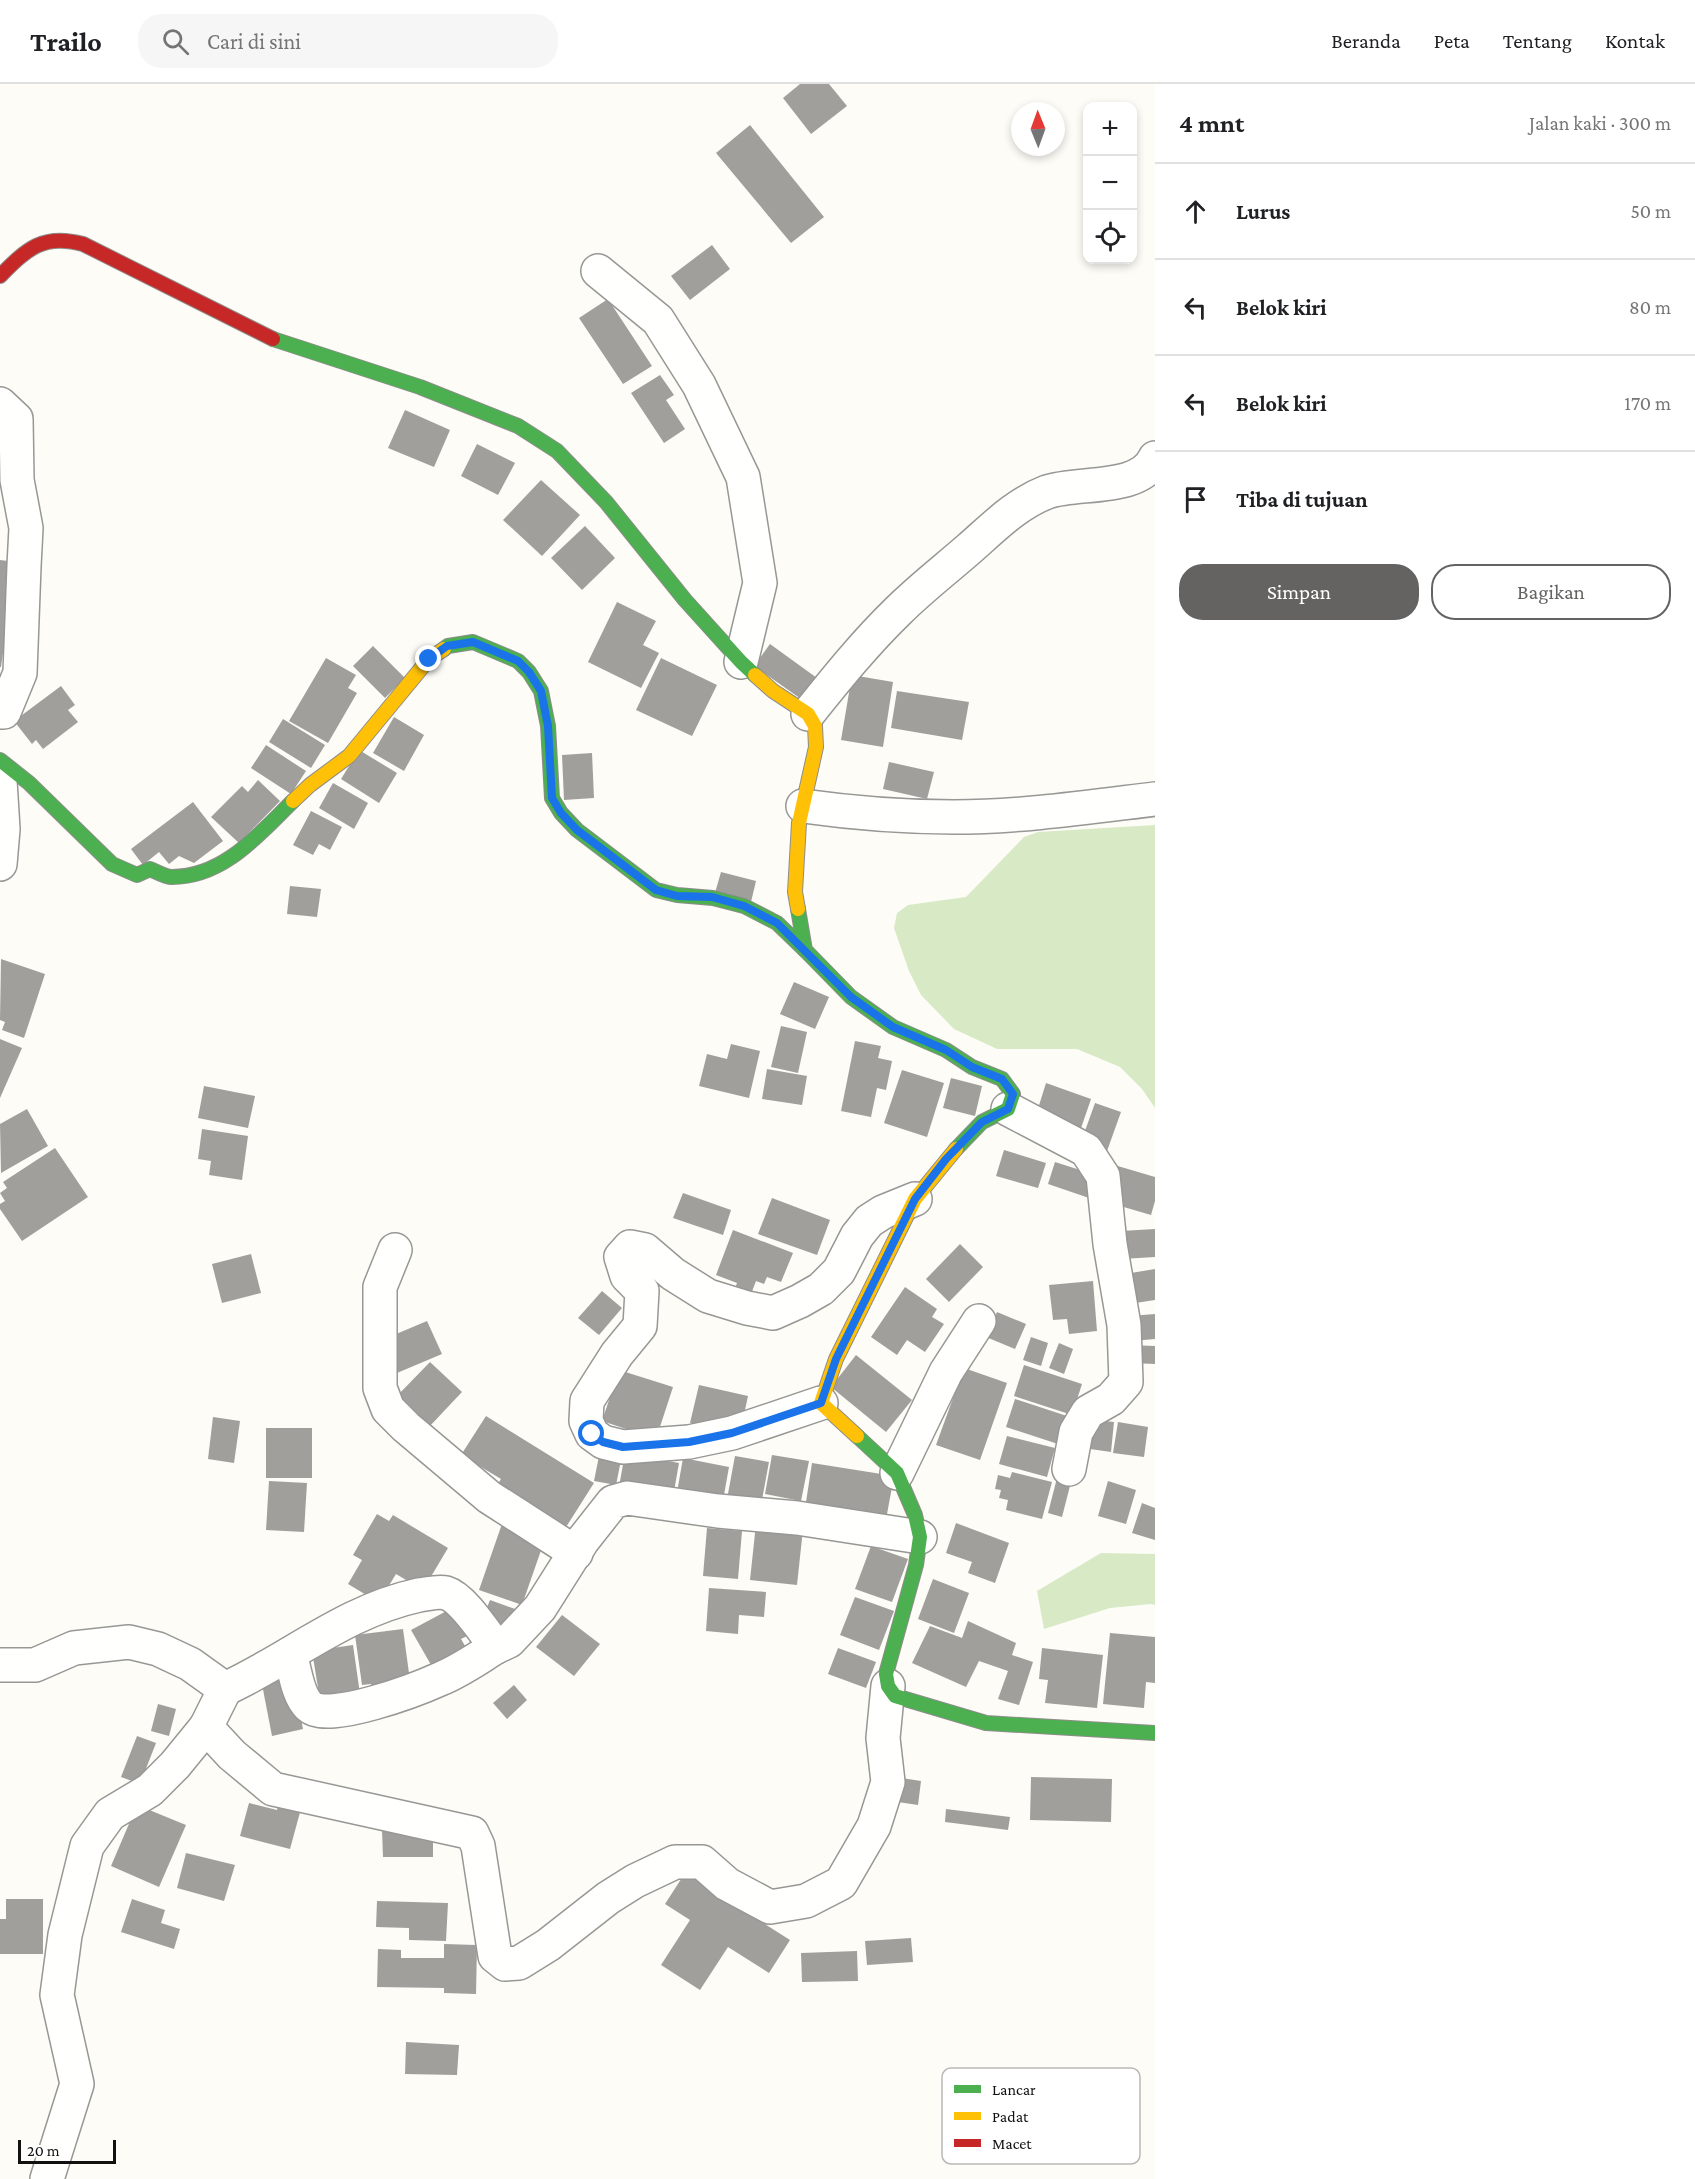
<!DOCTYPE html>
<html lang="id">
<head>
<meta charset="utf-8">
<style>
  :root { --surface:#fff; --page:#f6f6f6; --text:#202124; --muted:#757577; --line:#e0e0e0; --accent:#646362 }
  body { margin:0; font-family:"Crimson Pro",serif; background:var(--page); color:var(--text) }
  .controls { position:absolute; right:18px; top:18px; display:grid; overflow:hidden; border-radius:12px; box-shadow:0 3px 9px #0003 }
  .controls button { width:54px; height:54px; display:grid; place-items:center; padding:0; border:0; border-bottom:2px solid var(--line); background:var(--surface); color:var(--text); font:30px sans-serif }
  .compass { position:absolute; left:1011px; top:18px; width:54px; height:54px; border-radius:50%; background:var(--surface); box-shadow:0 3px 9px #0003; rotate:359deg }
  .scale { position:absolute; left:18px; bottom:15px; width:98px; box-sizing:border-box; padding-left:6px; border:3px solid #111; border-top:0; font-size:16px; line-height:21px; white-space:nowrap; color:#111; -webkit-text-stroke:4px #fff; paint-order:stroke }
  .stop { position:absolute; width:18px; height:18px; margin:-14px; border:4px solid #1a73e8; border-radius:50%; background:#fff }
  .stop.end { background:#1a73e8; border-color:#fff; box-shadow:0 2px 6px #0008 }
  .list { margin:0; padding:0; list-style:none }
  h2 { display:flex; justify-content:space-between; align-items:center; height:78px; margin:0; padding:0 24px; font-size:26px }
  h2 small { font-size:20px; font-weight:400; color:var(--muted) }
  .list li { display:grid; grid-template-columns:39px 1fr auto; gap:18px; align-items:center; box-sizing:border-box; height:96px; padding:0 24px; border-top:2px solid var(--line) }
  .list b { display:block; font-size:22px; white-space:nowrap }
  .list em { font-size:20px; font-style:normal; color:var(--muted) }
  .actions { display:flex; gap:12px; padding:18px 24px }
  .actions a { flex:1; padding:14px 0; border:2px solid var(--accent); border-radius:24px; text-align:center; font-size:21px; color:var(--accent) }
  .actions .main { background:var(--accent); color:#fff }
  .icon { flex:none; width:33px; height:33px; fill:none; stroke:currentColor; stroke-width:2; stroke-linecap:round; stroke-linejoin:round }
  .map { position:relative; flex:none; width:1155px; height:2095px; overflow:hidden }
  header { display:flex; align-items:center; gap:36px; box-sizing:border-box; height:84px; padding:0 30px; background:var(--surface); border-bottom:2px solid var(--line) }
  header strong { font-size:28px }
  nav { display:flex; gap:33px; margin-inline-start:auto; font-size:21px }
  .search { width:420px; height:54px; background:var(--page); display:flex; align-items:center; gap:15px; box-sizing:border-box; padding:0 21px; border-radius:24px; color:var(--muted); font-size:22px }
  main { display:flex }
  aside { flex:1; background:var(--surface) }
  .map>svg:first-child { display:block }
</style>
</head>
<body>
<header>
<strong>Trailo</strong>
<div class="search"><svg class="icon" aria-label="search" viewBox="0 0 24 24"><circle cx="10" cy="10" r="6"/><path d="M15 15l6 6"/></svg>Cari di sini</div>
<nav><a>Beranda</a><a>Peta</a><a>Tentang</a><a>Kontak</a></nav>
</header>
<main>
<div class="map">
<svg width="1155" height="2095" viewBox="0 0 1155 2095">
  <rect width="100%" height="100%" fill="#fdfcf7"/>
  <g fill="#d8eac5">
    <polygon points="1155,741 1155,1024 1142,1005 1120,983 1077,965 997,965 954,945 921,911 909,887 894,844 897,829 908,821 966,813 1024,753 1038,748"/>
    <polygon points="1101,1469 1155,1470 1155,1521 1151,1520 1110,1524 1044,1545 1037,1507"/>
  </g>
  <g fill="#a19f9c">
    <polygon points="800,0 829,0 847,22 811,50 783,14"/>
    <polygon points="750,41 824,133 791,159 716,69"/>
    <polygon points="712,161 730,185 690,216 671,192"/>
    <polygon points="608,215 652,282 623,300 579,234"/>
    <polygon points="660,291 674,311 666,316 685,345 664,359 631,309"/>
    <polygon points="405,326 450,346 434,383 388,364"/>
    <polygon points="477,360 515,379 498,411 461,392"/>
    <polygon points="541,396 580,431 542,472 503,436"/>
    <polygon points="585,442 615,474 582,506 551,474"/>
    <polygon points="0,476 16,478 1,583 0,583"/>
    <polygon points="617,518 656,537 643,561 659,569 641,604 588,578"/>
    <polygon points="770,560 817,594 801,615 754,582"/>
    <polygon points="373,562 405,594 385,614 353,582"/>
    <polygon points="326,574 356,591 348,604 357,609 328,659 289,637"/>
    <polygon points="661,574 717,601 692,652 636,626"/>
    <polygon points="852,591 893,598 883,663 841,656"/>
    <polygon points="61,602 75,621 68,626 78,638 43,665 36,656 32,660 14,637"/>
    <polygon points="897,607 969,618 962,656 891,644"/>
    <polygon points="394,633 424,651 404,687 373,669"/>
    <polygon points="283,635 325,661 311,684 269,658"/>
    <polygon points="266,661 306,687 291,710 251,684"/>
    <polygon points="359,666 397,689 379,719 341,695"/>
    <polygon points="592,669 594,714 564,716 562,671"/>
    <polygon points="889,678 934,688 927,715 883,705"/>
    <polygon points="258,696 280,717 239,759 211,733 242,702 248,708"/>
    <polygon points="333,699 368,719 354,745 319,724"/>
    <polygon points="193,718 223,757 194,779 179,772 169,780 159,768 143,781 131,765"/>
    <polygon points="311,727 342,743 330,766 319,760 313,771 293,761"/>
    <polygon points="721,788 756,797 751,818 715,809"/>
    <polygon points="290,802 321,805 317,833 287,830"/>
    <polygon points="1,875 45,890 24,954 2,946 5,938 0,936"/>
    <polygon points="794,898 829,913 815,945 780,930"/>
    <polygon points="781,942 807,948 798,989 771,983"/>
    <polygon points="0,955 22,964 0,1014"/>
    <polygon points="855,957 881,962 878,974 892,977 886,1006 877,1004 871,1033 841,1027"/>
    <polygon points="731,960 760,967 749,1014 699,1002 707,970 727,975"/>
    <polygon points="767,985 807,992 802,1021 762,1015"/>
    <polygon points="902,986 944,999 927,1053 884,1039"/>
    <polygon points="951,994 982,1002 975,1032 943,1024"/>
    <polygon points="1046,999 1091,1015 1080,1047 1036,1031"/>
    <polygon points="204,1002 255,1012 248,1044 198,1034"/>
    <polygon points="1095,1019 1121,1028 1107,1067 1081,1058"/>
    <polygon points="27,1025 48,1062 1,1089 0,1040"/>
    <polygon points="202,1045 248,1052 242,1096 209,1091 211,1077 198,1075"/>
    <polygon points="55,1064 88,1113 22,1157 0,1125 0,1120 5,1117 0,1109 7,1104 3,1098"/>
    <polygon points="1004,1066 1046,1079 1038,1104 996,1092"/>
    <polygon points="1055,1078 1099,1092 1092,1115 1048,1100"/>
    <polygon points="1111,1080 1155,1093 1155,1117 1151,1131 1110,1119"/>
    <polygon points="683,1109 731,1126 723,1151 673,1134"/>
    <polygon points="772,1114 830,1136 817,1171 758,1150"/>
    <polygon points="1155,1145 1155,1173 1122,1175 1121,1147"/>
    <polygon points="733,1146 793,1169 781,1198 767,1193 764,1200 756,1197 748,1218 732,1212 737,1199 716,1191"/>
    <polygon points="960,1160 983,1183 949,1218 926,1195"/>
    <polygon points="251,1170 261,1209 222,1219 212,1180"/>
    <polygon points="1155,1185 1155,1216 1129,1220 1125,1190"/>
    <polygon points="1093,1197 1097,1247 1069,1250 1067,1235 1053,1236 1049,1201"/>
    <polygon points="905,1203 937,1225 932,1233 944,1240 925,1268 907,1256 897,1271 871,1253"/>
    <polygon points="602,1207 622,1224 599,1251 578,1234"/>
    <polygon points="997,1228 1026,1240 1015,1265 986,1253"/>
    <polygon points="1155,1230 1155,1255 1132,1257 1130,1232"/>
    <polygon points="427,1237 442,1270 397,1289 382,1256"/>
    <polygon points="1031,1253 1048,1259 1041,1282 1023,1276"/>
    <polygon points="1059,1259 1073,1265 1064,1290 1049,1284"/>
    <polygon points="1130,1261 1155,1262 1155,1280 1130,1279"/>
    <polygon points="856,1271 912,1316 886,1348 831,1303"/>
    <polygon points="430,1278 462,1308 429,1343 396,1313"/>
    <polygon points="1024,1281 1082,1300 1072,1331 1014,1312"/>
    <polygon points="964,1284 1007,1299 980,1376 936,1361"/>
    <polygon points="619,1286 673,1303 656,1355 602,1337"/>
    <polygon points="699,1301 748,1312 742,1340 724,1346 690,1339"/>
    <polygon points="1015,1315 1070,1333 1061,1361 1006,1343"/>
    <polygon points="486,1332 594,1399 561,1451 493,1408 501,1395 461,1371"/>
    <polygon points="213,1333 240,1337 234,1379 208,1375"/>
    <polygon points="1087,1335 1114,1338 1111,1368 1083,1364"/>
    <polygon points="1118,1338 1148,1343 1144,1373 1113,1369"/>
    <rect x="266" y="1344" width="46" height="50"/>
    <polygon points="1007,1352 1055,1364 1047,1393 999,1380"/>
    <polygon points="625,1369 679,1379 673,1413 619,1403"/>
    <polygon points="772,1371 809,1377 801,1417 765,1410"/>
    <polygon points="599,1372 621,1376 616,1401 594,1397"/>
    <polygon points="735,1372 769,1378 761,1421 727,1415"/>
    <polygon points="683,1374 729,1383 722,1422 676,1414"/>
    <polygon points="812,1379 894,1392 885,1441 827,1426 827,1422 806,1418"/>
    <polygon points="1012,1388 1052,1398 1042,1435 1006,1426 1008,1416 999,1414 1001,1406 995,1405 998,1391 1010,1394"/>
    <polygon points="1057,1394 1071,1398 1062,1433 1048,1429"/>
    <polygon points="269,1397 307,1399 304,1448 266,1446"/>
    <polygon points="1108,1397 1136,1406 1126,1440 1098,1432"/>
    <polygon points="1142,1419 1155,1424 1155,1456 1132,1449"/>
    <polygon points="377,1430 389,1437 393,1431 448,1464 423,1506 396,1490 382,1513 373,1515 348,1500 362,1476 353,1471"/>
    <polygon points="503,1437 546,1452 522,1521 479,1506"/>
    <polygon points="956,1439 1009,1459 995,1499 968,1489 972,1478 946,1469"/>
    <polygon points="756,1440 803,1445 797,1501 750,1496"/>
    <polygon points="707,1444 742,1447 738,1495 703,1492"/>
    <polygon points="871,1462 908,1475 892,1518 855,1505"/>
    <polygon points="933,1495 969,1509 954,1549 918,1535"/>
    <polygon points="709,1504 766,1508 764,1533 739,1531 738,1550 706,1547"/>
    <polygon points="855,1513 894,1527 879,1566 840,1551"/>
    <polygon points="490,1516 518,1526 508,1551 480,1541"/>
    <polygon points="454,1523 469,1551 461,1555 468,1567 434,1586 411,1546"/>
    <polygon points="562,1531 600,1560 574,1592 536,1563"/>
    <polygon points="968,1537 1016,1559 1012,1571 1033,1578 1019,1621 998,1615 1008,1587 979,1577 966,1603 912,1579 930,1542 962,1554"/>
    <polygon points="403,1545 411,1604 372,1609 371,1600 362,1601 355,1551"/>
    <polygon points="1110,1549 1155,1553 1155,1599 1146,1598 1144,1624 1103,1620"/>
    <polygon points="353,1561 360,1610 320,1616 312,1567"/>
    <polygon points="838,1564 876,1578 866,1604 828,1590"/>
    <polygon points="1042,1564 1103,1571 1097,1624 1045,1619 1048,1596 1039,1595"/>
    <polygon points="291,1584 303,1645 272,1652 260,1590"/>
    <polygon points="514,1601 527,1616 507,1635 493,1619"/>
    <polygon points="158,1620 176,1625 169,1652 151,1647"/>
    <polygon points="137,1652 156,1659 140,1700 121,1693"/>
    <polygon points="895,1693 921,1697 918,1721 891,1717"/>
    <polygon points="1031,1693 1112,1695 1111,1738 1030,1736"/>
    <polygon points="279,1716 302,1721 290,1765 240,1752 249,1719 277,1726"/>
    <polygon points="137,1721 186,1741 159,1803 111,1782"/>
    <polygon points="946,1725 1010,1733 1008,1746 945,1738"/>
    <polygon points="433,1745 433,1773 383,1773 382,1746"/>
    <polygon points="186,1769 235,1781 224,1817 177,1804"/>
    <polygon points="685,1789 790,1856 769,1889 728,1863 700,1906 661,1881 690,1836 665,1820"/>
    <polygon points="6,1815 43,1815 43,1870 0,1870 0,1835 6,1835"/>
    <polygon points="132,1815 165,1826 161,1839 180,1845 174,1865 121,1848"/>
    <polygon points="377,1817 448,1819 446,1857 409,1856 409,1844 376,1843"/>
    <polygon points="911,1854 913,1878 867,1881 865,1857"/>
    <polygon points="444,1860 477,1861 476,1910 444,1909 444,1904 377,1903 378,1865 401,1866 401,1874 444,1874"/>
    <polygon points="857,1867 858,1897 802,1898 801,1869"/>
    <polygon points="406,1958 459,1961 457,1991 405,1990"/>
  </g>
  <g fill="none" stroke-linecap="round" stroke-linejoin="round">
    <defs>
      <g id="street">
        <polyline points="598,187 658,236 699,301 743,393 760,499 741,578"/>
        <polyline points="0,320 16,335 17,396 26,444 24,482 20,589 4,628 0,628"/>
        <path d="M808,630C836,595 865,559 898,527C920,505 946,485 970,464C994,443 1016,420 1047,408C1078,397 1140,408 1155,374"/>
        <polyline points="0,697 3,745 0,780"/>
        <path d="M803,722C853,729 904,733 954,733C1021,733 1089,723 1155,715"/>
        <polyline points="1008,1025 1086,1066 1103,1092 1110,1160 1124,1241 1126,1298 1111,1315 1088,1328 1076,1348 1069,1385"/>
        <polyline points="395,1166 380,1203 380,1304 388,1325 406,1343 489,1413 576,1469"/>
        <polyline points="821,1319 732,1349 689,1358 623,1363 603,1358 592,1350 586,1337 587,1317 617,1270 640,1242 642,1207 627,1192 621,1173 630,1163 645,1166 673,1190 708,1212 747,1224 773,1229 800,1217 821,1205 839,1187 857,1152 869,1137 883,1128 915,1115"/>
        <polyline points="897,1389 946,1288 979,1237"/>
        <path d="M290,1570C295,1585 297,1611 309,1622C327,1640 418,1605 440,1595C460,1587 478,1574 496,1563"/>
        <path d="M0,1581H35L74,1564L129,1558L158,1565L190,1580L225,1605C292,1574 345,1527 419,1511C428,1510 438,1507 446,1509C463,1514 485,1549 496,1563L509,1557L540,1524L583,1456L613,1418L627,1414L718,1427L797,1434L920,1453"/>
        <polyline points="225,1605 206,1643 232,1671 273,1705 472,1749 478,1762 495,1872 505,1880 519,1879 548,1861 608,1814 635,1797 675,1778 702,1778 727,1800 770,1823 806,1817 841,1799 874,1742 888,1698 883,1654 888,1602"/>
        <polyline points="47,2095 77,2000 57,1911 65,1851 87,1762 110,1730 150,1706 175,1681 206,1643"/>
      </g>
      <g id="fast">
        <polyline points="273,255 420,303 518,342 557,367 606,418 685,516 741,578 755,591"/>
        <polyline points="444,565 448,562 473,558 518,577 529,588 541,607 548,642 552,714 561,729 577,746 656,806 677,811 713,814 744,822 777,839 805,866"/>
        <path d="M0,676L29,699L112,780L137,791L150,785C157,788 165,793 172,793C224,793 259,750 293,717"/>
        <polyline points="798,825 805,866 851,913 893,943 946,966 972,983 1002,995 1013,1010 1008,1025 982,1038 956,1065"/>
        <polyline points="857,1352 897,1389 915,1431 920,1453 916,1481 886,1590 888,1602 895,1612 986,1639 1155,1649"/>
      </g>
      <g id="slow">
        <polyline points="755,591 773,607 808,630 815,642 816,663 799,739 795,808 798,825"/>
        <polyline points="293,717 310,701 349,672 429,575 444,565"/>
        <polyline points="857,1352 821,1319 836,1275 915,1115 956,1065"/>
      </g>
      <path id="jam" d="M0,192C27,165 43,149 83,160L273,255"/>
    </defs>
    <use href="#street" stroke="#979795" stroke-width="36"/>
    <use href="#fast" stroke="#8e8d8b" stroke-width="16"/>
    <use href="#slow" stroke="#8e8d8b" stroke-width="16"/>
    <use href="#jam" stroke="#8e8d8b" stroke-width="16"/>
    <use href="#street" stroke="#fffffe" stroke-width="33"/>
    <use href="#fast" stroke="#4caf50" stroke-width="14"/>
    <use href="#slow" stroke="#ffc107" stroke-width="14"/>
    <use href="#jam" stroke="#c62828" stroke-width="14"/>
  </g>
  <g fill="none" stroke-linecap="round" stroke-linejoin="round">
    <polyline stroke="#1a73e8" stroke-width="8" points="429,575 447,562 473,558 518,577 529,588 541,607 548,642 552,714 561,729 577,746 656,806 677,812 712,813 744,822 777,839 851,913 893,943 946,966 972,983 1002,995 1013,1010 1008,1025 982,1038 946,1075 915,1115 836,1275 821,1319 732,1349 689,1358 623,1363 603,1358 592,1350"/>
  </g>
  <rect x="942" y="1984" width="198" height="96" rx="9" fill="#fff" stroke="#b8b8b8" stroke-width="1.5"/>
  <rect x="954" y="2001" width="27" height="8" fill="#4caf50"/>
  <rect x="954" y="2028" width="27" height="8" fill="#ffc107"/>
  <rect x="954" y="2055" width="27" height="8" fill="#c62828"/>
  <g font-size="16" fill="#111">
    <text x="992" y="2011">Lancar</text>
    <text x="992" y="2038">Padat</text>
    <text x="992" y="2065">Macet</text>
  </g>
</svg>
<div class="controls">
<button>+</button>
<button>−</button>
<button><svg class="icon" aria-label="locate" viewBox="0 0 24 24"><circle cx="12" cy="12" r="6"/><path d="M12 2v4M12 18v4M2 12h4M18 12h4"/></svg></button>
</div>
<svg class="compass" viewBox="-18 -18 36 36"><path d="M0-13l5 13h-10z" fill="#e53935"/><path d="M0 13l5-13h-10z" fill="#757577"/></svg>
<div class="scale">20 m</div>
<div class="stop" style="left:592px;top:1350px"></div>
<div class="stop end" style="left:429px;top:575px"></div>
</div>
<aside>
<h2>4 mnt<small>Jalan kaki · 300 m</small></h2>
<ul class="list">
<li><svg class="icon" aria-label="ahead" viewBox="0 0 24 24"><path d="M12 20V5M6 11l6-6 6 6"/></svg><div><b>Lurus</b></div><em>50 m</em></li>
<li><svg class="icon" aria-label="left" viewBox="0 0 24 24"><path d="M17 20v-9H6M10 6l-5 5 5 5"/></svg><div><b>Belok kiri</b></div><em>80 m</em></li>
<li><svg class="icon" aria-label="left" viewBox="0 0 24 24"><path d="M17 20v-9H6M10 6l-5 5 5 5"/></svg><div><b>Belok kiri</b></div><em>170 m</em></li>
<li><svg class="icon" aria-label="arrive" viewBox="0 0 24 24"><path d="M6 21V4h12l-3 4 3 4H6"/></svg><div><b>Tiba di tujuan</b></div></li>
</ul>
<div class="actions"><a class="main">Simpan</a><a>Bagikan</a></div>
</aside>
</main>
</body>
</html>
